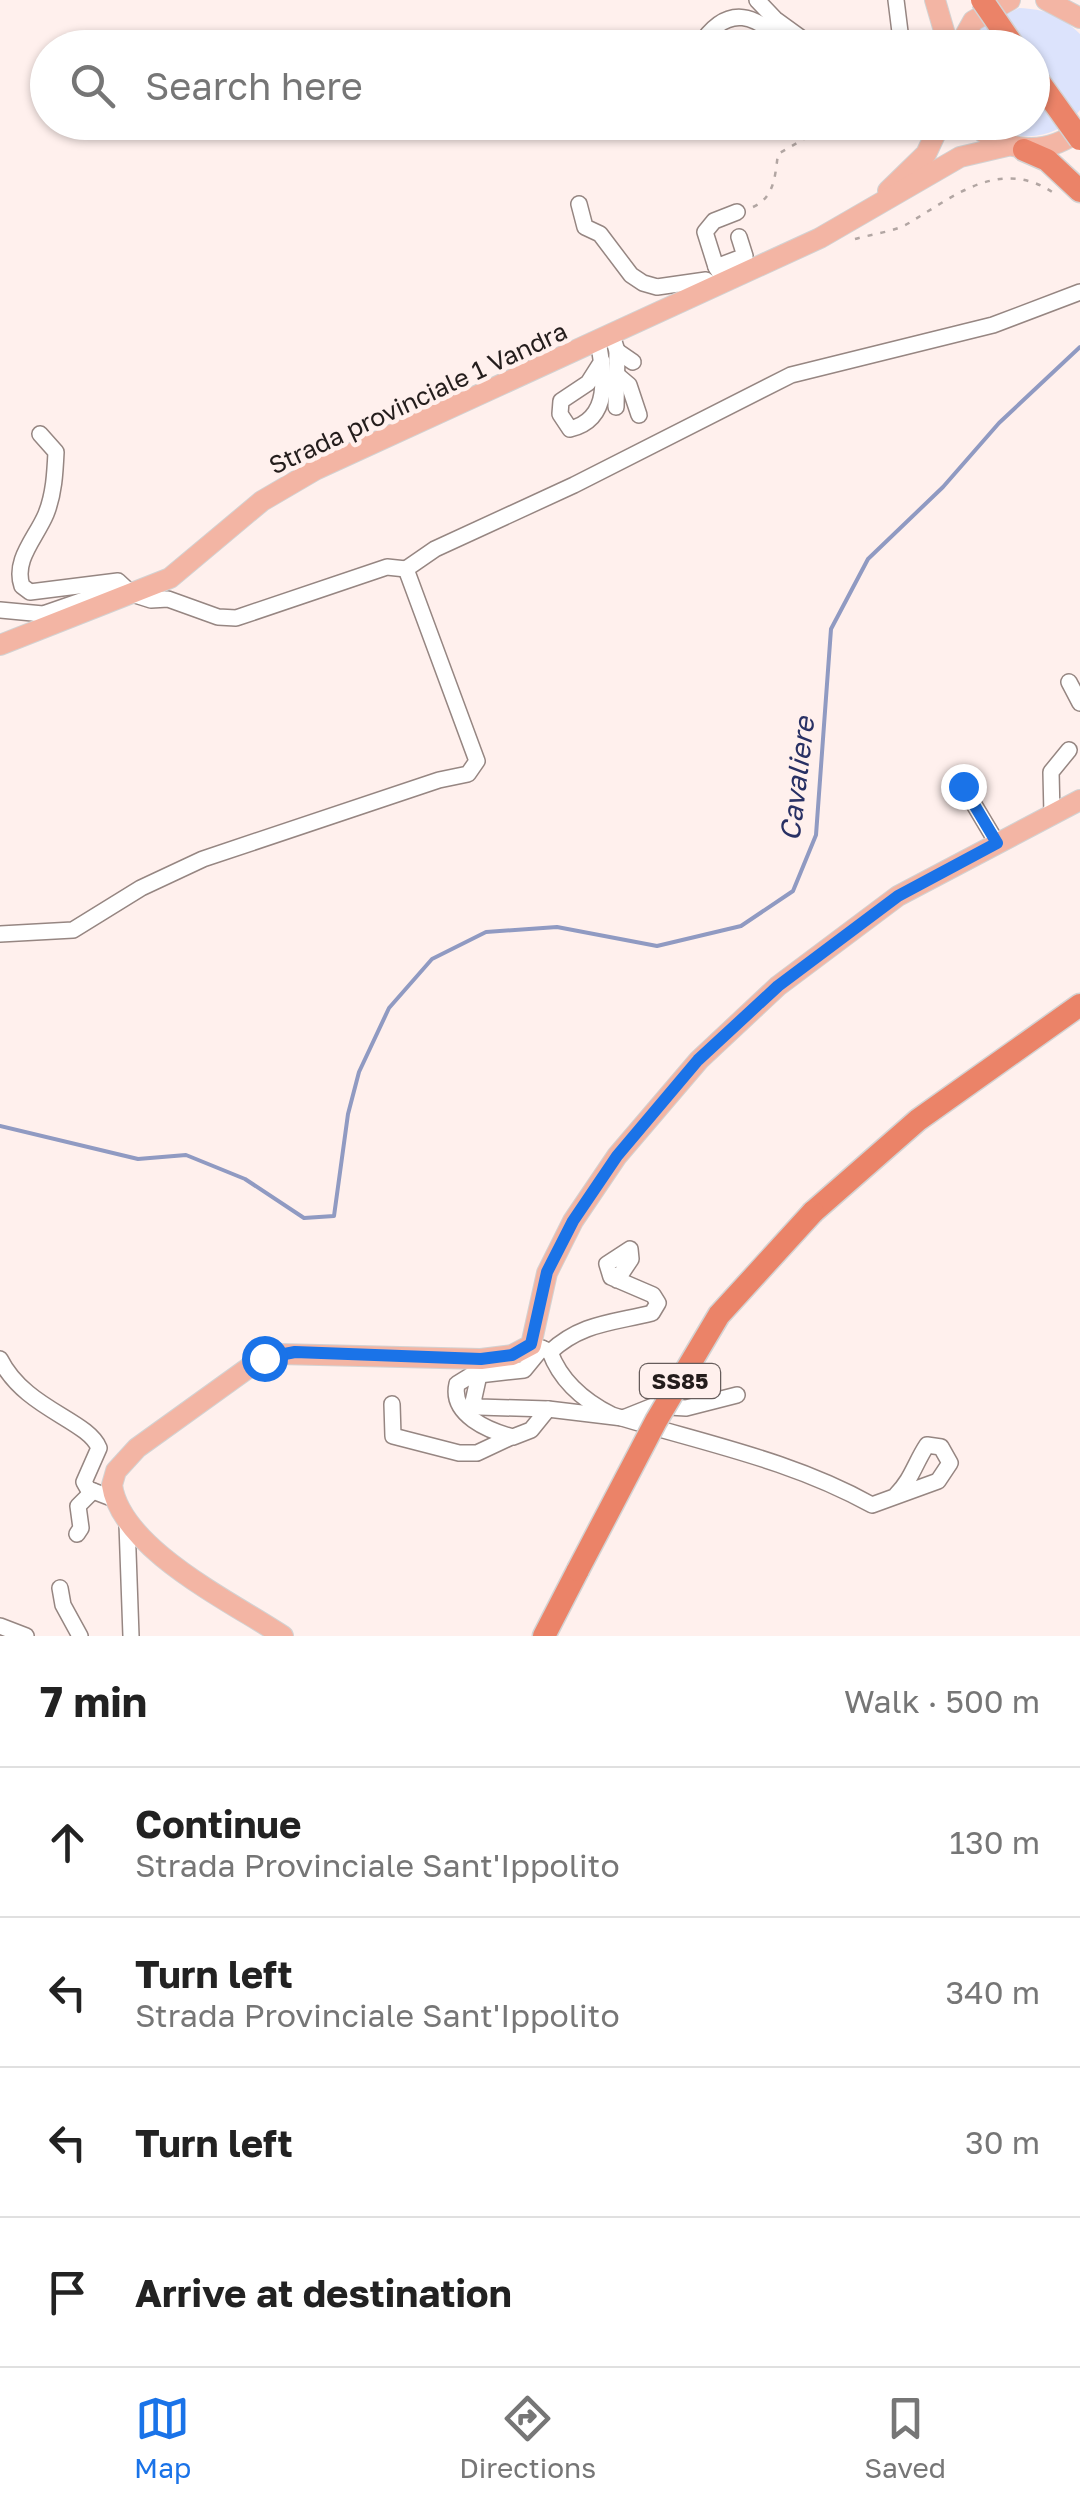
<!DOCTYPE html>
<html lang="en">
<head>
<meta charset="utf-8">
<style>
  :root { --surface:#fff; --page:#f2f2f2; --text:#222; --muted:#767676; --line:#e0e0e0; --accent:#1a73e8 }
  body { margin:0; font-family:"Golos Text",sans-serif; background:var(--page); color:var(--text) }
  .stop { position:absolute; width:30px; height:30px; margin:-22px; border:8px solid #1a73e8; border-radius:50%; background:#fff }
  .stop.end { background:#1a73e8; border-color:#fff; box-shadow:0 2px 10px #0008 }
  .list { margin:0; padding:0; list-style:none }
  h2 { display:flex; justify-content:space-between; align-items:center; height:130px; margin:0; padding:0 40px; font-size:42px }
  h2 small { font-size:32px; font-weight:400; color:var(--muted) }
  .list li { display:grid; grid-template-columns:65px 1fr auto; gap:30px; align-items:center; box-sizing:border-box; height:150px; padding:0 40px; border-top:2px solid var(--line) }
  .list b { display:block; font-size:38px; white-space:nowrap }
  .list p { margin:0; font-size:32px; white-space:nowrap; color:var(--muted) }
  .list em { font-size:32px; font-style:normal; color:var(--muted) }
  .icon { flex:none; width:55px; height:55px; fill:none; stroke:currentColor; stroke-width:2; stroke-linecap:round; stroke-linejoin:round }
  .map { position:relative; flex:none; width:1080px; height:1636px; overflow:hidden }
  .search { position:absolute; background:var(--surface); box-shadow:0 2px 8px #0004; left:30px; right:30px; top:30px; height:110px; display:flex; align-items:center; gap:25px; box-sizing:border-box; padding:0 35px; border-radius:55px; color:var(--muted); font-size:38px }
  .sheet { height:730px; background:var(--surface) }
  nav { display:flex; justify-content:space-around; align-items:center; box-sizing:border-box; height:140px; border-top:2px solid var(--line); background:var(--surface); font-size:28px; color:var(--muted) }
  nav a { display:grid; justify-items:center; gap:5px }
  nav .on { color:var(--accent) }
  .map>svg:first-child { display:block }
</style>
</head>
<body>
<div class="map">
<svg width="1080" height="1636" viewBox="0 0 1080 1636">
  <rect width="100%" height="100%" fill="#fff0ed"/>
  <path fill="#dce3fc" d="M1019,8C1045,9 1061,15 1080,34V110C1057,140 1018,144 988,123L1032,122V48H969L983,26Z"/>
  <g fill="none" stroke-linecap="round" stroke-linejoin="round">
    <polyline stroke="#909ac2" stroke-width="4" points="0,1126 138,1159 186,1155 245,1179 304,1218 334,1216 348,1114 359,1072 389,1008 432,959 486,932 557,927 657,946 741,926 793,891 816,835 831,629 868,559 943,487 999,423 1080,347"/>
    <defs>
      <g id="minor">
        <polyline points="757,0 775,19 815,48"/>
        <polyline points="896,0 902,48"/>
        <path d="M698,48C728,0 757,15 791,48"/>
        <polyline points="579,204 585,227 600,234 631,275 643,283 657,287 706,280 713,288"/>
        <polyline points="716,267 705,232 714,221 737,212"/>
        <polyline points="721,275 716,267 745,256 739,237"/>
        <polyline points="612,335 617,351 616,407"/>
        <path d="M598,341C604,374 612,419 570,429L560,414L561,401L588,383L602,361"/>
        <polyline points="617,351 633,362"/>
        <polyline points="616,374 629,385 639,415"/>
        <path d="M40,434L56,452C55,473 54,494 46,514C36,538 13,560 22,586L30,592L118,581L132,594L151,600L168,599L218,617L236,618L387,567L406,569"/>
        <polyline points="0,610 43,614 121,587"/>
        <polyline points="1069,682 1080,703"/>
        <polyline points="963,786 997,843"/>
        <polyline points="1052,815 1051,772 1069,750"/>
        <polyline points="0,934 73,930 141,888 203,859 439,780 468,774 477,761 406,569 435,549 574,485 791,375 993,325 1080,292"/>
        <path d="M542,1348L524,1370L470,1376L457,1384C450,1415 489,1431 513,1437L531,1430L548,1409L623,1418L653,1406L686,1408L737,1395"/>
        <path d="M544,1349L550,1352C581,1323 612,1323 652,1313L658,1303L653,1295L611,1277L607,1264L630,1249L631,1259L617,1280"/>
        <path d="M550,1352C561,1382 584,1401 612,1415C702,1443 789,1459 872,1505L938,1481L950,1463L941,1447L927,1445C915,1463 912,1479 896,1495"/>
        <path d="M0,1359C25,1409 88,1420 99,1448L84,1482L88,1489L114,1499"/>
        <polyline points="479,1375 473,1402 479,1407 548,1409"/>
        <polyline points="392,1404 393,1436 459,1453 477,1453 509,1438"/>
        <polyline points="127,1524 131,1636"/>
        <polyline points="77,1534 81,1528 78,1506 93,1491"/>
        <polyline points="60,1588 63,1605 80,1636"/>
        <polyline points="0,1626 26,1636"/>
      </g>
      <g id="major">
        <polyline points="935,0 949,48"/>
        <polyline points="1046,0 1080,18"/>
        <polyline points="958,48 973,21 1010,0"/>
        <path d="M971,122C1004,152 1044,158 1080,130"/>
        <polyline points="888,191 926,154 941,122"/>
        <polyline points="0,645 170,578 262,501 315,470 820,238 960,157 1007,146"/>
        <path d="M283,1636C232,1602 121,1549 112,1485L116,1471L137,1448L251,1366L279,1354L481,1359L512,1355L531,1345L547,1273L573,1221L617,1156L699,1060L778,986L898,896L1080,800"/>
      </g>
      <g id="highway">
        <polyline points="1024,150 1047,160 1080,191"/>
        <polyline points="813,1212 918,1120 1080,1005"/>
        <polyline points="544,1636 578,1570"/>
      </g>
    </defs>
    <use href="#minor" stroke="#968682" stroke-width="18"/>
    <use href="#major" stroke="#d3d2d2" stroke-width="22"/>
    <use href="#highway" stroke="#d3d2d2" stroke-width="25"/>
    <g stroke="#b2a6a3" stroke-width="2.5" stroke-dasharray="5 8" stroke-linecap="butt">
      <path d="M753,207C775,197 775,175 778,154L833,122"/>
      <path d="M855,239C872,234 894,232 909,223C954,196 1002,156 1055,194"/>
    </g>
    <use href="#minor" stroke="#fff" stroke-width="15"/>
    <use href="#major" stroke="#f3b5a4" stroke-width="20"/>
    <use href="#highway" stroke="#eb8368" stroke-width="22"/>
    <defs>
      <g id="highway-bridge">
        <polyline points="982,0 1015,48"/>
        <polyline points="1032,72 1080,139"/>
        <polyline points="578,1570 656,1421 719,1315 813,1212"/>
      </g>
    </defs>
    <use href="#highway-bridge" stroke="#d3d2d2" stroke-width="25" stroke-linecap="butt"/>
    <use href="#highway-bridge" stroke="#eb8368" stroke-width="22"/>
  </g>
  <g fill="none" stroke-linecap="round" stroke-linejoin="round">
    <polyline stroke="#1a73e8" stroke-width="12" points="264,1358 295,1352 481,1359 512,1355 531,1344 547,1272 573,1221 617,1156 698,1060 778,986 898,896 997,843 963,786"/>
  </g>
  <g text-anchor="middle" stroke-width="9" stroke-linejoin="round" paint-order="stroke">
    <rect fill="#fff0ed" stroke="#665c5b" stroke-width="2.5" x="640" y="1364" width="80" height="34" rx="8"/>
    <g font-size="22" font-weight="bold" fill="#241d1c">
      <text x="680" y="1389">SS85</text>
    </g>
    <g font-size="25" fill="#241d1c" stroke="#fff0ed">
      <text transform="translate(418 398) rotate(-25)" y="9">Strada provinciale 1 Vandra</text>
    </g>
    <g font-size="28" font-style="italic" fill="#283064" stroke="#fff0ed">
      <text transform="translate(797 779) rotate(-83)" y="10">Cavaliere</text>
    </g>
  </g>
</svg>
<div class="stop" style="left:264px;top:1358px"></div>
<div class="stop end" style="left:963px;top:786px"></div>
<div class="search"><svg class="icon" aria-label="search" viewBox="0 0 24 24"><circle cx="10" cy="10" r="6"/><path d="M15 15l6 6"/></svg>Search here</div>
</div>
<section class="sheet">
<h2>7 min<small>Walk · 500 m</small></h2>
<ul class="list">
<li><svg class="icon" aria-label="ahead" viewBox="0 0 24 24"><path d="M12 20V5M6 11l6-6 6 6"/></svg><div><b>Continue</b><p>Strada Provinciale Sant'Ippolito</p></div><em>130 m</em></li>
<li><svg class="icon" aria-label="left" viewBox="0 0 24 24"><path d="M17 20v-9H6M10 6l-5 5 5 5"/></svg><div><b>Turn left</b><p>Strada Provinciale Sant'Ippolito</p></div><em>340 m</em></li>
<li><svg class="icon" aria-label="left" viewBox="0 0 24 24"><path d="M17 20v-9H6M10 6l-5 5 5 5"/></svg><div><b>Turn left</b></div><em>30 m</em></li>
<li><svg class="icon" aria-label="arrive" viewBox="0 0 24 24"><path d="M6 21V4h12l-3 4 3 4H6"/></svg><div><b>Arrive at destination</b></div></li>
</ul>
</section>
<nav>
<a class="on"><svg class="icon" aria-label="map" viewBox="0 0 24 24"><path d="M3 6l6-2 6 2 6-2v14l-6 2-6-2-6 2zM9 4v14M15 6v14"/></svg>Map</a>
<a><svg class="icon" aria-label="directions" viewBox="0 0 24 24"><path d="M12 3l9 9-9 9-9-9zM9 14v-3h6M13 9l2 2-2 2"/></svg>Directions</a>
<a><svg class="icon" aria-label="saved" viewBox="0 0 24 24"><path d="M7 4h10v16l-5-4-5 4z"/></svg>Saved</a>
</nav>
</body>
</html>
